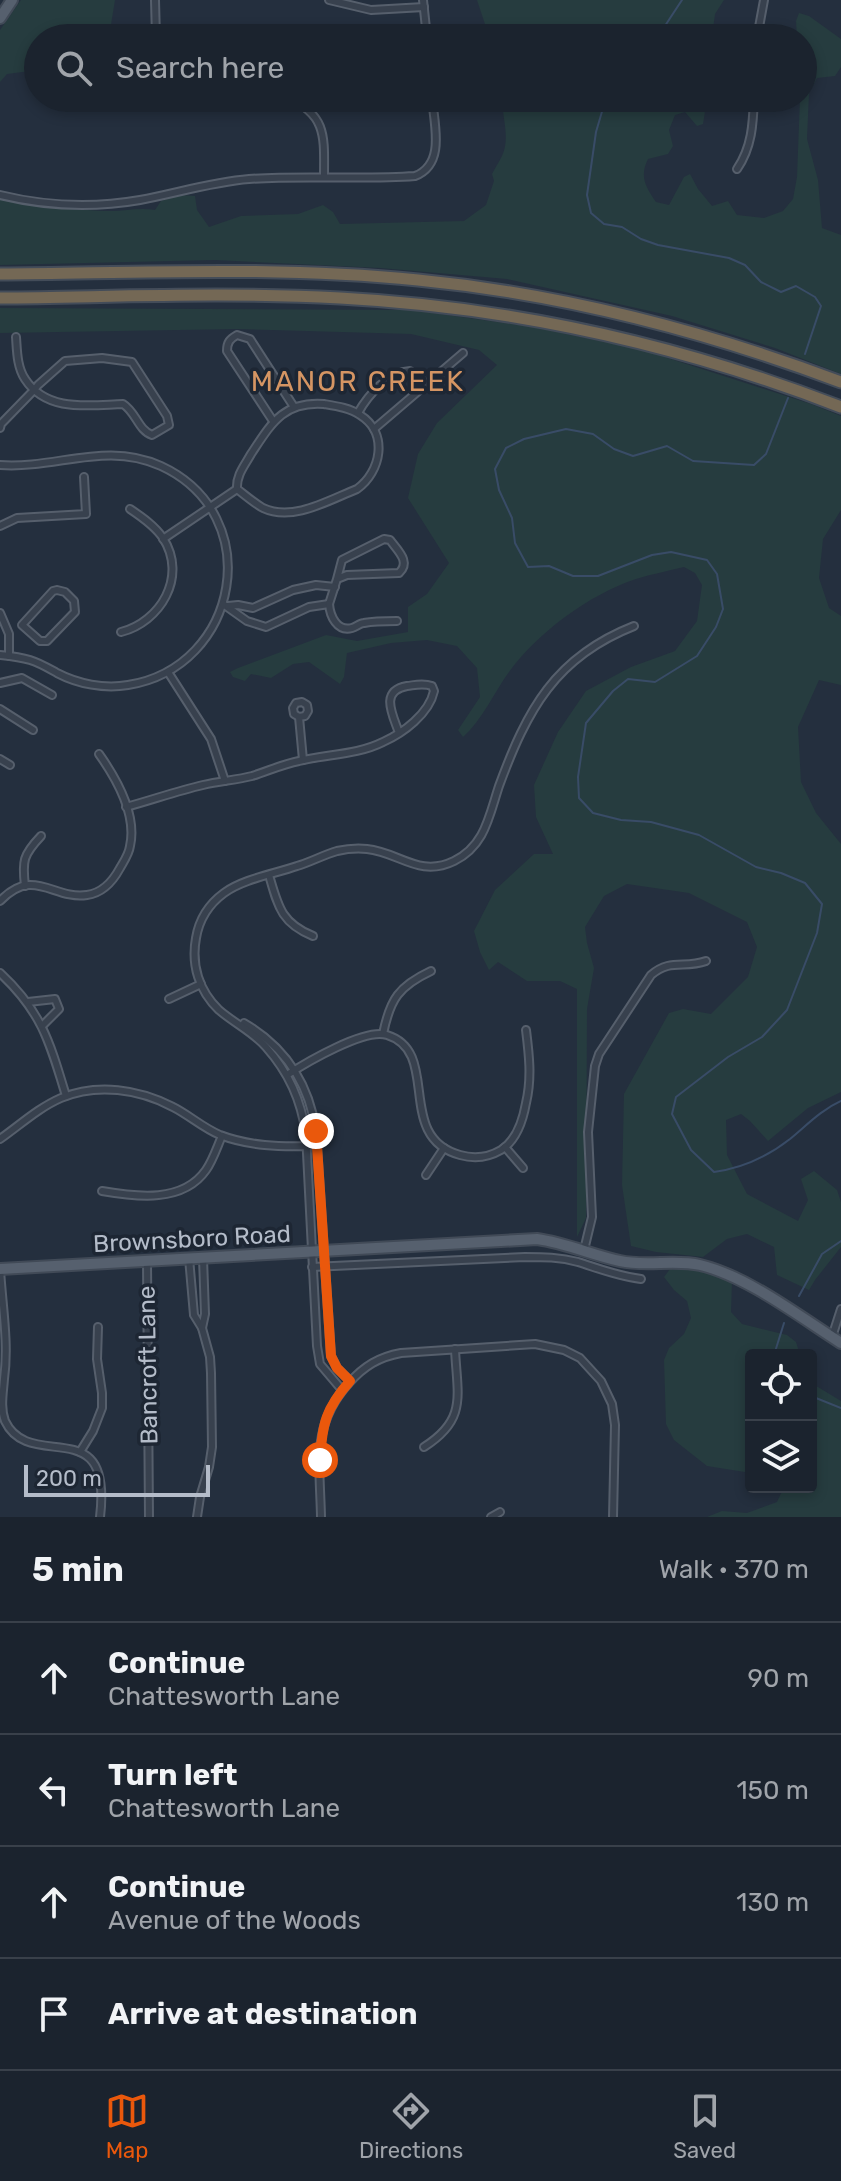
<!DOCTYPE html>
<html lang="en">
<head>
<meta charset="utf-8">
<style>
  :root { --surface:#1b232e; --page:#282f3a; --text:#f1f3f6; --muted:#a0a4aa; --line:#39404a; --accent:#ea580c }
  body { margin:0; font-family:Rubik,sans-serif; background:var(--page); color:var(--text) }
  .controls { position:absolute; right:24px; bottom:24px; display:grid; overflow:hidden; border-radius:8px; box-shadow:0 4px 12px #0003 }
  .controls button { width:72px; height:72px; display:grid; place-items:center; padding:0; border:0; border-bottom:2px solid var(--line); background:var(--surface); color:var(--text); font:40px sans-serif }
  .scale { position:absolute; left:24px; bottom:20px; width:186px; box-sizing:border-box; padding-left:8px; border:4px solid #b4bcc9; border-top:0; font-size:22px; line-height:28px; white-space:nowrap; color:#b4bcc9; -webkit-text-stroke:6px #1d2633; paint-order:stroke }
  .stop { position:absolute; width:24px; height:24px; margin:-18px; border:6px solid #ea580c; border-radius:50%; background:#fff }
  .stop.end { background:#ea580c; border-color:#fff; box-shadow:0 2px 8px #0008 }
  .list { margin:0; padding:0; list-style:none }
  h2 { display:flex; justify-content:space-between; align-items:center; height:104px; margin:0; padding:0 32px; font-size:34px }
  h2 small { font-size:26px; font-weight:400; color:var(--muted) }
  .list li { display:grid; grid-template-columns:52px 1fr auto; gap:24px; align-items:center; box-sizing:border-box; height:112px; padding:0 32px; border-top:2px solid var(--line) }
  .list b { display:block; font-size:30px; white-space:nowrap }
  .list p { margin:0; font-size:26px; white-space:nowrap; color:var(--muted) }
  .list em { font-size:26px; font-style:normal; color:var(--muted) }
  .icon { flex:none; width:44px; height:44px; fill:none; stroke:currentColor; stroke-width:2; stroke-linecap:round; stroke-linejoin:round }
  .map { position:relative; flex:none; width:841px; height:1517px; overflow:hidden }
  .search { position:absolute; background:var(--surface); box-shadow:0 4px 12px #0003; left:24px; right:24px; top:24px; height:88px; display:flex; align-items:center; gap:20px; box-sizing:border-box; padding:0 28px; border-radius:44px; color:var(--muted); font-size:30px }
  .sheet { height:552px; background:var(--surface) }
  nav { display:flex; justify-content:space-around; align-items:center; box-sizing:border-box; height:112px; border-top:2px solid var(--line); background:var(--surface); font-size:22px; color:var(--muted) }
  nav a { display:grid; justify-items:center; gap:4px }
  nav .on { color:var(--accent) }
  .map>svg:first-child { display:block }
</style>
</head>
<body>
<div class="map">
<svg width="841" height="1517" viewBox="0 0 841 1517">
  <rect width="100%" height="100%" fill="#242f3e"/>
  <g fill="#263c3f">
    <polygon points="21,0 115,0 109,37 38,38 38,70 7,74 0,82 0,30"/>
    <polygon points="477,0 724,0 715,14 713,29 722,38 484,38 485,24"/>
    <path d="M799,13L809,16L841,39V67L835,76L817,78L809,93L807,139L818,180L822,228L841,235V374L775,348L672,316L507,279L380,268L215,260L0,265V196C33,204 78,211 111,211C126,211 140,207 155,210L161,201L181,195L195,196L197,210L209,227L241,216L298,214L323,205L333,212L340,224L464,221L486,205L494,181L492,174C495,168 499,162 502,156C510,139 503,119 502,102L506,98H716L706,105L703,124L697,126L685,112L675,115L669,130L673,146L668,154L648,159C639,177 646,187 656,202L669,205L684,177L690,174L698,189L712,206L728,201L737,215L764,218L783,211L793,199L797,177L800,98H803V38H797L796,21Z"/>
    <path d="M0,308L411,310L533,327L643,350L811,404L841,416V510L823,539L819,578L829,608L841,616V685L819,680L798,727L801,782L816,813L841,844V1092L808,1108L768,1141L750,1121L741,1114L726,1120L727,1155L747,1194L798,1221L808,1200L801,1179L814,1171L837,1190L841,1202V1247L815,1280L809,1290L777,1275L774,1247L747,1234L727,1239L703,1257L656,1252L631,1246L622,1185L624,1094L669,1013L683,1009L711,1014L748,977L757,947L747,922L689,893L627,884L604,896L585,927L587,943L594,968L587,1009L586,1218L577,1237V989L560,981H527L498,962L489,970L480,952L474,931L495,890L534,854H553L536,817L534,785L558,732L586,691L631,667L675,651L697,621L702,585L695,573L684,567C668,571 652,574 636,579C590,594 537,633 509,672C493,694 483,719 463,737L458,730L480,697L477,668L457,646L427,640L391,643L347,653L344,677L340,684L309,662L293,664L271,678L251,674L245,681L233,677L230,672L238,668L326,635L357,641L408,632V607L427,594L449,563L408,498L418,454L437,423L497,365L479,350L411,334L237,329L0,333Z"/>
    <polygon points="687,1266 725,1275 732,1281 731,1312 742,1324 787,1335 796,1342 800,1355 751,1355 751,1473 707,1466 674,1440 666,1424 664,1360 669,1348 684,1334 691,1318 687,1301 674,1290 664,1277 670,1269"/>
    <polygon points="811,1381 813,1384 841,1401 841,1517 707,1517 722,1511 747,1513 777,1502 784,1487 811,1487"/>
  </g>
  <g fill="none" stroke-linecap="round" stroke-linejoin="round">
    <g stroke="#394c67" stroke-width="2">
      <polyline points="657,38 682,0"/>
      <polyline points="606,98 596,132 587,195 591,213 604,224 622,227 641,239 658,245 729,258 745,265 761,282 781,292 796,286 815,297 821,306 805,354"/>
      <path d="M788,398L766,454L754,465L693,461L667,446L633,456L614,449L593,434L566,429L524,439L506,448L495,469L499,490L512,518L515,543L528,567L549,566L573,576H598L652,555L671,552L707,560L717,574L723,609L716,627L697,656L655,682L628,679L613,691L586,723L578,777L579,798L593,813L621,820L651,822L699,835L756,867L781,873L805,883L822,904L817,933L787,1010L762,1037L728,1057L676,1097L672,1114L691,1150L714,1172C744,1168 767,1157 790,1139C807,1125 821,1110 841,1101"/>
      <polyline points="799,1296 822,1254 841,1241"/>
      <polyline points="774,1355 784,1323"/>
      <polyline points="811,1396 841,1408"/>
    </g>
    <defs>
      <g id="street">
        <polyline points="155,0 156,38"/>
        <polyline points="329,0 371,10 424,7"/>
        <polyline points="423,0 427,38"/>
        <polyline points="757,38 764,0"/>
        <path d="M288,98C328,115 324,139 324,177"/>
        <polyline points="82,107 110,98"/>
        <path d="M737,169C752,147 753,124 754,98"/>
        <path d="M0,195C45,206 94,208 140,200C177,193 212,182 249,179C304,175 360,180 415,176C446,164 434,124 432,98"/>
        <path d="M324,404C336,406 350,408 360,415C389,433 381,472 357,489C329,500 293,522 263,508C254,503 245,495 237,489C236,475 245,465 251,454C271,424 283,401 324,404Z"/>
        <path d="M358,413C368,395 388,372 410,371L424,386"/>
        <path d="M273,421L227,351C227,342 230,339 237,335L250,339L294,407"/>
        <path d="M0,428L1,424L34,390L38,385L65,361L102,358L132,362L167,416L169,425L152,435C138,430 136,412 123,404C90,405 47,413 25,379C17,367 17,351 16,337"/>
        <polyline points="374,429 463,353"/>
        <path d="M0,465C57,469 106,441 161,466C267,515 240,667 128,685C104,689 78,684 57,673C48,668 40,663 30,660C20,657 10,656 0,655"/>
        <polyline points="0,526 17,518 86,514 84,477"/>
        <polyline points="163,539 237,489"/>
        <polygon points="57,590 65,592 74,601 75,612 47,641 40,641 22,625 53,591"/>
        <polyline points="223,604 247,621 266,627 309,607 329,604"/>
        <path d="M329,604L337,579L347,575L399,573C411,562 398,551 390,540L384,539L342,560L337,579"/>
        <path d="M329,604C330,616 337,632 352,628C356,627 360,623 364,623C374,621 387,621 397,621"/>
        <polyline points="228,606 238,605 253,608 293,590 316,585 335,587"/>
        <polyline points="0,613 9,634 9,656"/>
        <path d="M121,632C160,622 188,577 163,538C155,526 142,517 130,509"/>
        <polyline points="168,672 211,739 225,781"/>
        <polyline points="0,683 22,678 52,695"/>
        <polyline points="0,709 33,730"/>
        <polyline points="299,717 305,716 308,711 307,705 302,702 296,703 293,708 294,714 299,717 303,760"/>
        <polyline points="0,759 10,765"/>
        <path d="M126,807C152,800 177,791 203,785C220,781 236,780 252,776C268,771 283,764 299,761C327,754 357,755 383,742C403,733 429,714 434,691L432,686C423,683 416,685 407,686C379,691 393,715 399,733"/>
        <path d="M269,875C278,906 281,923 313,936"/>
        <path d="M25,886C22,861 23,855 41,836"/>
        <path d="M0,901C34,866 53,900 87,895C102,893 113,881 120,868C124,861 129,854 130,846C137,815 116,778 99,754"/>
        <path d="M0,973C42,1012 50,1043 66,1096"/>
        <polyline points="169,999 201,984"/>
        <polyline points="28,1002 55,999 59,1009 42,1026"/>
        <path d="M244,1023C285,1047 309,1084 316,1131L331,1356L337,1368L350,1381"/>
        <path d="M383,1034C390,999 399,986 431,971"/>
        <path d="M287,1075C307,1062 365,1028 387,1035C442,1052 394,1137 460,1155C474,1159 489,1157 501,1150C517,1140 523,1120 526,1103C532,1078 529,1054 526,1030"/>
        <path d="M0,1139C20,1125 38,1108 61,1098C97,1083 139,1089 173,1107C189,1115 203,1128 220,1135C249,1146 280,1147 310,1146"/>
        <polyline points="505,1147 523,1168"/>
        <polyline points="426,1175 444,1148"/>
        <path d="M102,1191C137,1197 183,1203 206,1170C213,1160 217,1147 222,1136"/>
        <path d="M584,1250L592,1217L588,1132L595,1066L599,1054L651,975C671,958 684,969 706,961"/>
        <polyline points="189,1258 194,1315 202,1328 210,1357 211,1373 212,1447 209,1467 200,1497 197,1517"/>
        <polyline points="147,1261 149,1517"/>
        <path d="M312,1267L525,1257C543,1257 560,1257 578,1262C600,1269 617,1276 641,1279"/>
        <path d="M0,1269C2,1305 9,1343 4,1379C3,1393 0,1408 5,1421C30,1474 113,1409 100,1517"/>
        <polyline points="202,1328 205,1314 203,1258"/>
        <polyline points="832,1337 841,1309"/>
        <path d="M342,1390L320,1364L317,1346L306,1134C301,1100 289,1073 266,1047C253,1032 234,1023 219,1010C199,991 191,965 196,938C199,920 209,904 224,893C243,879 274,874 297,866C311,862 323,855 337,851C346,849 357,848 367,849C399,852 419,878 454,861C485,846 489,816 499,786C527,710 555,657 634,626"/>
        <path d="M424,1447C468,1419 457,1395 455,1349"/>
        <polyline points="80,1452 93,1431 102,1408 102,1393 97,1359 98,1327"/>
        <path d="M321,1517C320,1465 311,1424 349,1383C364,1366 379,1357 401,1353L535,1344L564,1350L580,1358L601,1381L612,1404L615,1425L613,1517"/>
        <polyline points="491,1517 500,1512"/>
      </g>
      <g id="primary">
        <polyline points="0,18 12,0"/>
        <path d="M0,1269L537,1239C566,1243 592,1255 620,1261C647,1267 674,1259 700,1265C747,1276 800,1317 841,1343"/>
      </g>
      <g id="highway">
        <path d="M0,274C139,273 279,266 418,280C563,294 705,331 841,382"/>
        <path d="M0,298C113,297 227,292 340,298C511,307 681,345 841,407"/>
      </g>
    </defs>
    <use href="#street" stroke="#565f6c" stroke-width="10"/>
    <use href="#primary" stroke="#414a57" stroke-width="14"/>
    <use href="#highway" stroke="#434c59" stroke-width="15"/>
    <use href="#street" stroke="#38414e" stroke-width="6"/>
    <use href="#primary" stroke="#56606e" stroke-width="10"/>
    <use href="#highway" stroke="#746855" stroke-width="11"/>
  </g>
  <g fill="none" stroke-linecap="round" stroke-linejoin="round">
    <path stroke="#ea580c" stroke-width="10" d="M316,1131L331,1356L337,1368L350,1381C326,1408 322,1424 320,1460"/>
  </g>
  <g text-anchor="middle" stroke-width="7" stroke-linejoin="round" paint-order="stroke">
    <g font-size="24" fill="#b4bcc9" stroke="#1d2633">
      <text transform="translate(192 1239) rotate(-3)" y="8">Brownsboro Road</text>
      <text transform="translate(148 1365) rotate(-91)" y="8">Bancroft Lane</text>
    </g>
    <g font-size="28" letter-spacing="2" fill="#d59563" stroke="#1d2633">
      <text x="358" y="391">MANOR CREEK</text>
    </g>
  </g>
</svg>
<div class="controls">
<button><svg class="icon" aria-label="locate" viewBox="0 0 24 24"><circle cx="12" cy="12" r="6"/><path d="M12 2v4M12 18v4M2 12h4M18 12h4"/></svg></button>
<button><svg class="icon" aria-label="layers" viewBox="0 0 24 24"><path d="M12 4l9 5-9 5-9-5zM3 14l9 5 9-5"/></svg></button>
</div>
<div class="scale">200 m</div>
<div class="stop" style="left:320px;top:1460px"></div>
<div class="stop end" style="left:316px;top:1131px"></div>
<div class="search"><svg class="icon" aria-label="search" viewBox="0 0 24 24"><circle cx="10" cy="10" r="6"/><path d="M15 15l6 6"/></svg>Search here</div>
</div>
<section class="sheet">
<h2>5 min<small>Walk · 370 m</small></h2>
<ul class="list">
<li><svg class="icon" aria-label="ahead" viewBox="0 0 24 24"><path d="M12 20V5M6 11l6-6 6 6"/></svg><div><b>Continue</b><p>Chattesworth Lane</p></div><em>90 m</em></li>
<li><svg class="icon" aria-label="left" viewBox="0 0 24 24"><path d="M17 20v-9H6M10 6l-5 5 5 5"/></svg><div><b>Turn left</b><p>Chattesworth Lane</p></div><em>150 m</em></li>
<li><svg class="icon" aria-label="ahead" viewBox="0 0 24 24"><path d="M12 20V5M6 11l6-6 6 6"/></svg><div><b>Continue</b><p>Avenue of the Woods</p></div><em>130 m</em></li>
<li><svg class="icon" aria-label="arrive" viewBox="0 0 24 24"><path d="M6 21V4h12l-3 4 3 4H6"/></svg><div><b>Arrive at destination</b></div></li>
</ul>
</section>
<nav>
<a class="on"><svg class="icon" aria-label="map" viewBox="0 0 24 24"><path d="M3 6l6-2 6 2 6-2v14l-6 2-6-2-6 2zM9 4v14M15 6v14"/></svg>Map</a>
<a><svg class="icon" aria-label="directions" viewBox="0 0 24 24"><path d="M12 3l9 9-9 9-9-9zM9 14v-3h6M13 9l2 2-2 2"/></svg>Directions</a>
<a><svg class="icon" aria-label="saved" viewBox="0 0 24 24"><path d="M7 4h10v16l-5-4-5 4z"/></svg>Saved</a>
</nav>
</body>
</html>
